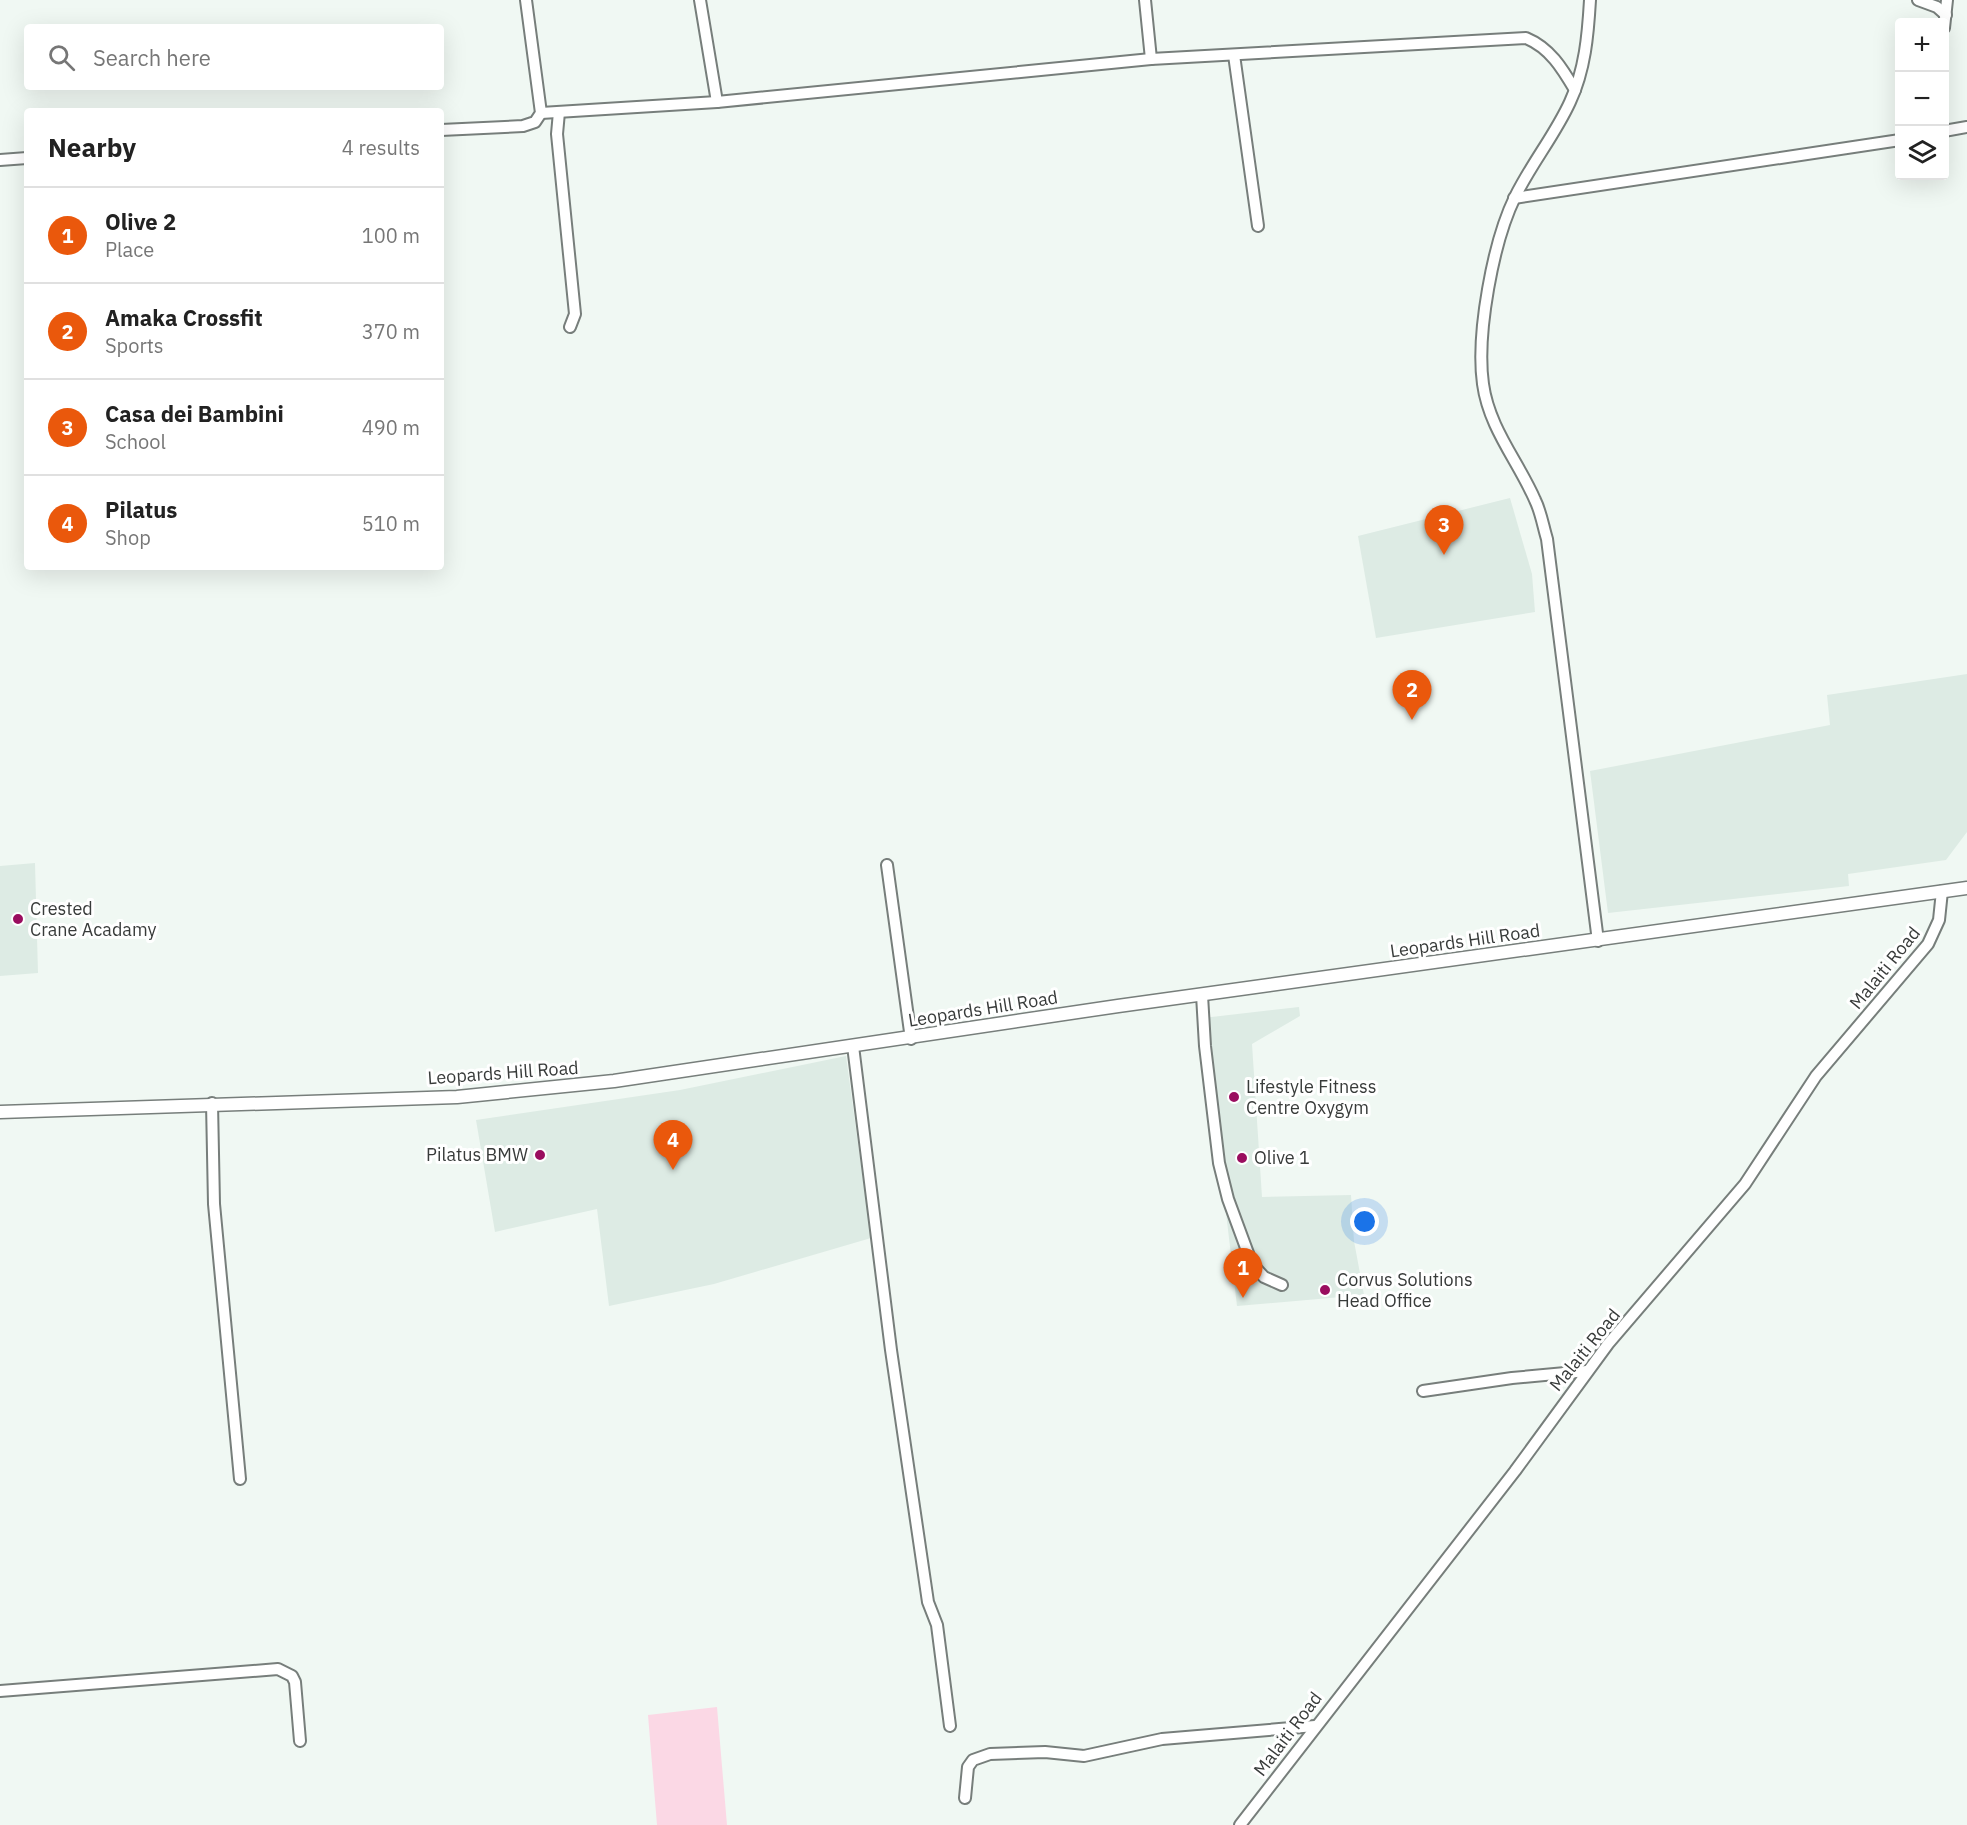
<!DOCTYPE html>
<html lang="en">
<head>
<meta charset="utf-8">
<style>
  :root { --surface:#fff; --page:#f2f2f2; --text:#222; --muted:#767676; --line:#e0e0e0; --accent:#ea580c }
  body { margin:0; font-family:"IBM Plex Sans",sans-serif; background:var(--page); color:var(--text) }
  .controls { position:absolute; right:18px; top:18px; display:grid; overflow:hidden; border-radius:6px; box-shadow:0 6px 24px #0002 }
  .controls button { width:54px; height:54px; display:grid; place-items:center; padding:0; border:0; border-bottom:2px solid var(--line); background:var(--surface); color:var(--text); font:30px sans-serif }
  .you { position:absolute; left:1365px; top:1222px; width:21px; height:21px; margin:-15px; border:4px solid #fff; border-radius:50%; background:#1a73e8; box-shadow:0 0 0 9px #1a73e833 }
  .badge { display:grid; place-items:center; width:39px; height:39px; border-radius:50%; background:var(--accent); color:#fff; font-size:20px; font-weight:700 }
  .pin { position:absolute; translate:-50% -50px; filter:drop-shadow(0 2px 3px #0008) }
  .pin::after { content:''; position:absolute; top:32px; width:21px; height:18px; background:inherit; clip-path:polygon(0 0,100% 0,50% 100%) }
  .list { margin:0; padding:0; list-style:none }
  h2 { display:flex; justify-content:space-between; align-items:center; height:78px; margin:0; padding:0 24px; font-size:26px }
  h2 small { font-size:20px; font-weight:400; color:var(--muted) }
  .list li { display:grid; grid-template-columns:39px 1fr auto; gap:18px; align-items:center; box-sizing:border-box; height:96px; padding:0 24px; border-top:2px solid var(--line) }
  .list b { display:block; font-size:22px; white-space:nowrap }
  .list p { margin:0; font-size:20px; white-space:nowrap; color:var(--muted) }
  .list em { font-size:20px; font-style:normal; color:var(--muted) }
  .icon { flex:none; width:33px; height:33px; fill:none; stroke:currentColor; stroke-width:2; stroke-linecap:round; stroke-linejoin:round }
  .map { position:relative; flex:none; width:1967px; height:1825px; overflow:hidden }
  .search { position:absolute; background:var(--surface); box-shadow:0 6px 24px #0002; left:24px; top:24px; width:420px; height:66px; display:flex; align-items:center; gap:15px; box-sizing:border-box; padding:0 21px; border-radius:6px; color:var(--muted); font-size:22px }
  .panel { position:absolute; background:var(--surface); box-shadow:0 6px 24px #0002; left:24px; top:108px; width:420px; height:462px; border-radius:6px }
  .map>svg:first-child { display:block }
</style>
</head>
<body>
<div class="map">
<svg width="1967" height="1825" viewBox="0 0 1967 1825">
  <rect width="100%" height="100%" fill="#f0f8f3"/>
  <g fill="#ddebe4">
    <polygon points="1510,498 1532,574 1535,612 1376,638 1358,536"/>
    <polygon points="1967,674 1967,832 1946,860 1848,874 1849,886 1608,913 1590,771 1830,725 1827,695"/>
    <polygon points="35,863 38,973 0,976 0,866"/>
    <polygon points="1299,1007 1300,1016 1252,1044 1262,1197 1351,1195 1354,1241 1364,1295 1237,1306 1203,1018"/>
    <polygon points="846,1056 871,1238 714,1284 609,1306 597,1209 495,1232 476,1120 680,1090"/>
  </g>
  <polygon fill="#fbd8e5" points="717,1707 727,1825 657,1825 648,1715"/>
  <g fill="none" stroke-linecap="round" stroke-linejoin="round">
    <defs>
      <g id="minor">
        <polyline points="700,0 717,102"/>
        <polyline points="1145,0 1151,59"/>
        <path d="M1590,0C1588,35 1585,70 1570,102C1555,135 1531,164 1515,197C1493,242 1476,334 1483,384C1489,428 1518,461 1535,500C1541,512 1543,526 1547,539L1598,941"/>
        <polyline points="1918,0 1937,7 1946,15"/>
        <polyline points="1944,28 1947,0"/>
        <polyline points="1234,55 1258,226"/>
        <polyline points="559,112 557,134 575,314 570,327"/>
        <path d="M541,113L717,102L1151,59L1526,38C1550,48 1562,68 1575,90"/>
        <polyline points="441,130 523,126 535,122 541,113 526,0"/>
        <polyline points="1944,131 1967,127"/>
        <polyline points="0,160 27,158"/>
        <polyline points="1514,198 1900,140"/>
        <polyline points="887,865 911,1039"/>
        <polyline points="1202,995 1205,1046 1219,1163 1228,1199 1252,1264 1264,1277 1282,1285"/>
        <polyline points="853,1046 891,1350 928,1602 937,1625 950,1726"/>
        <polyline points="212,1103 214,1204 240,1479"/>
        <polyline points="1423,1391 1512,1378 1587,1371"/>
        <polyline points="0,1691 278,1669 292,1676 295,1682 300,1741"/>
        <polyline points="965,1798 968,1767 973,1760 990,1754 1045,1752 1084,1756 1162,1739 1315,1726"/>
        <polyline points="1240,1825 1515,1471 1608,1344 1745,1184 1816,1076 1928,944 1939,920 1942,891"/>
      </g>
      <polyline id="major" points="0,1112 457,1097 614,1081 1118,1006 1967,888"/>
    </defs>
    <use href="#minor" stroke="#777e7b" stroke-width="14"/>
    <use href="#major" stroke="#777e7b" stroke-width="15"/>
    <use href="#minor" stroke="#fff" stroke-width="10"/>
    <use href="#major" stroke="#fff" stroke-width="12"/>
  </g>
  <g fill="#9a0d5f" stroke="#fff" stroke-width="2">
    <circle cx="18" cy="919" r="6"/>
    <circle cx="1234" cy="1097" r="6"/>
    <circle cx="540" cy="1155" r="6"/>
    <circle cx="1242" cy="1158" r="6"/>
    <circle cx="1325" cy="1290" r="6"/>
  </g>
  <g text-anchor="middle" stroke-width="6" stroke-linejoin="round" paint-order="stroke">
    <g font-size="18" fill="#383b3a" stroke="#fff" text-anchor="start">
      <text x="30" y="915">Crested<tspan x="30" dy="21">Crane Acadamy</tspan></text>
      <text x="1246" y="1093">Lifestyle Fitness<tspan x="1246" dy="21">Centre Oxygym</tspan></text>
      <text x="528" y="1161" text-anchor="end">Pilatus BMW</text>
      <text x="1254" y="1164">Olive 1</text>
      <text x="1337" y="1286">Corvus Solutions<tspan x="1337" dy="21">Head Office</tspan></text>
    </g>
    <g font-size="18" fill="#383b3a" stroke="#fff">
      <text transform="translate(1465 941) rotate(-8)" y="6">Leopards Hill Road</text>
      <text transform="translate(1885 968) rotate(-51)" y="6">Malaiti Road</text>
      <text transform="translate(983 1009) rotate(-9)" y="6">Leopards Hill Road</text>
      <text transform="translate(503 1073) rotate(-4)" y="6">Leopards Hill Road</text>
      <text transform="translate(1585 1350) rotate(-51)" y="6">Malaiti Road</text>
      <text transform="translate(1288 1734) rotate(-53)" y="6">Malaiti Road</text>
    </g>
  </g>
</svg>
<div class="controls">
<button>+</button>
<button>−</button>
<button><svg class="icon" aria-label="layers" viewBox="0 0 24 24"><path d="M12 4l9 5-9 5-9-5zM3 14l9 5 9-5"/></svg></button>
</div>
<div class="you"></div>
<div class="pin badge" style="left:1243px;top:1298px">1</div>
<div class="pin badge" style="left:1412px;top:720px">2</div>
<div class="pin badge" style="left:1444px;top:555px">3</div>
<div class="pin badge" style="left:673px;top:1170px">4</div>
<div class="search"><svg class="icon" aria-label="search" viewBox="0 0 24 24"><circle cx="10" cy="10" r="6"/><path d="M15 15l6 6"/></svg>Search here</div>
<section class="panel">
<h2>Nearby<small>4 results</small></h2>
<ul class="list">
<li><span class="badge">1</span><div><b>Olive 2</b><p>Place</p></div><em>100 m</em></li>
<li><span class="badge">2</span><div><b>Amaka Crossfit</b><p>Sports</p></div><em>370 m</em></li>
<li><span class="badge">3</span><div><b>Casa dei Bambini</b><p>School</p></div><em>490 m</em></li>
<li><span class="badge">4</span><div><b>Pilatus</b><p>Shop</p></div><em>510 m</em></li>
</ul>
</section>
</div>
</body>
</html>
